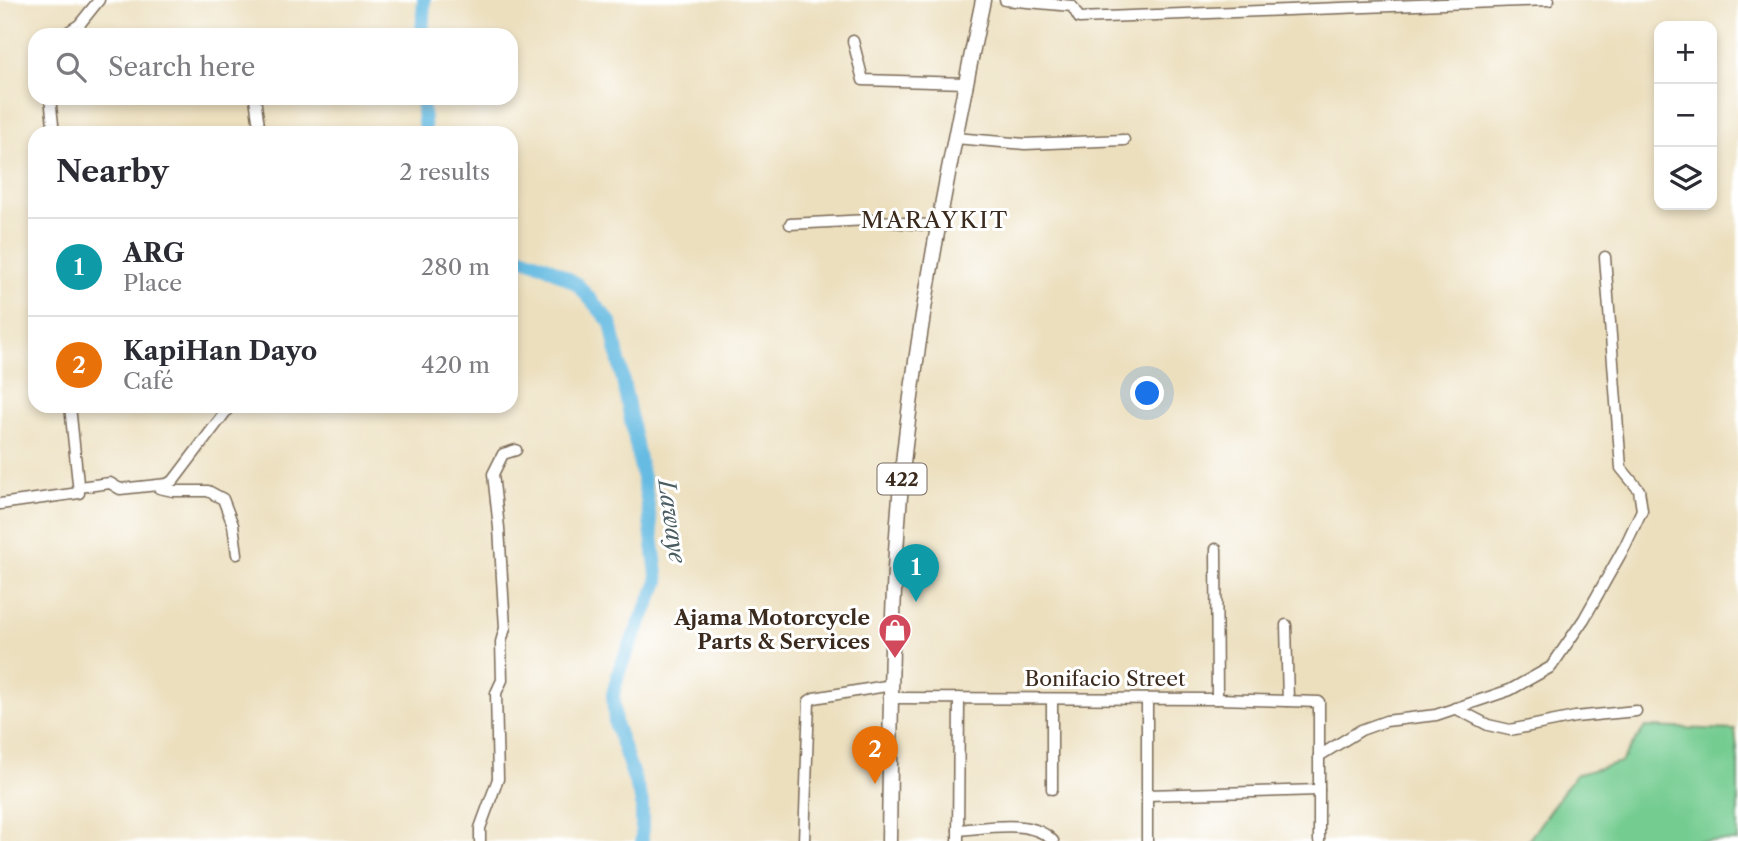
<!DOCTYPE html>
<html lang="en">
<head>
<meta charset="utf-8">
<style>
  :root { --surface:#fff; --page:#f2f2f3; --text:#2b2b33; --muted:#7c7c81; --line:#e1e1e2; --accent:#d1495b }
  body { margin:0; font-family:"Libre Caslon Text",serif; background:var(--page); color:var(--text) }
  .controls { position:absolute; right:21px; top:21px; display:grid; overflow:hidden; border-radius:14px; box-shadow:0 4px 10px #0003 }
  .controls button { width:63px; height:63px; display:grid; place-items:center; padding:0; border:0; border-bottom:2px solid var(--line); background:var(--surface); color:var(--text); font:35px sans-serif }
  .you { position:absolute; left:1148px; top:394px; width:24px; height:24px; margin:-18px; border:5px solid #fff; border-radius:50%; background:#1a73e8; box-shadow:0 0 0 10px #1a73e833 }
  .badge { display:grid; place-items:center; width:46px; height:46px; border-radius:50%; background:var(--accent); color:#fff; font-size:23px; font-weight:700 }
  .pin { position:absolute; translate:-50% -58px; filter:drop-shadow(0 2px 4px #0008) }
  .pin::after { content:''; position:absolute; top:37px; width:24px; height:21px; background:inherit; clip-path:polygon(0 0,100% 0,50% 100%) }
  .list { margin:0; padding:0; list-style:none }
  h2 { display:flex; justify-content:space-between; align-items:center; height:91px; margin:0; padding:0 28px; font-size:30px }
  h2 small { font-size:23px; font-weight:400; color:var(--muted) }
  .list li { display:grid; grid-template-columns:46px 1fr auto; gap:21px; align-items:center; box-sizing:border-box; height:98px; padding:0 28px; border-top:2px solid var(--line) }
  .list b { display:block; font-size:26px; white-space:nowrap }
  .list p { margin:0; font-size:23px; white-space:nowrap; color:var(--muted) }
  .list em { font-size:23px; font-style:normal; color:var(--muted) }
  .icon { flex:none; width:38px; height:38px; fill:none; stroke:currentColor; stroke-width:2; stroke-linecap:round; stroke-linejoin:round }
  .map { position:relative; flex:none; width:1738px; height:841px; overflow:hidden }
  .search { position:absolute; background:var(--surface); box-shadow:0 4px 10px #0003; left:28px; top:28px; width:490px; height:77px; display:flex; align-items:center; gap:18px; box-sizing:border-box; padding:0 24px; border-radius:21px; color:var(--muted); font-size:26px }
  .panel { position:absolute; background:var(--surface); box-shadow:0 4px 10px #0003; left:28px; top:126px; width:490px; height:287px; border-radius:21px }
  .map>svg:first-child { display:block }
</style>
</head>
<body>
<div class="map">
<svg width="1738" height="841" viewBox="0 0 1738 841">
  <rect width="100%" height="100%" fill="#fff"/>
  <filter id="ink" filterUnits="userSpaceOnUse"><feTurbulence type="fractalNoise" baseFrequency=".0143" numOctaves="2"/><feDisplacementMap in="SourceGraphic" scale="14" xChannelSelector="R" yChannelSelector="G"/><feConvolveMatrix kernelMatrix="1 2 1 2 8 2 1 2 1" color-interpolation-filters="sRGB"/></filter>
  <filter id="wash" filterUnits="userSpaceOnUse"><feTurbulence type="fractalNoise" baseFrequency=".00686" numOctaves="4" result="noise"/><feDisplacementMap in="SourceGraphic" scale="28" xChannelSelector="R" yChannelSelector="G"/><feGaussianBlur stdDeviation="1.57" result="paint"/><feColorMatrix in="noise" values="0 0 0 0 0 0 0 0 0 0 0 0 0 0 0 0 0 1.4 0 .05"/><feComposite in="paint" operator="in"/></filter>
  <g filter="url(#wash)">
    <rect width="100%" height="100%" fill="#ecdfbe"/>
    <polygon fill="#74cc91" stroke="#587b58" stroke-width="2" points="1645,727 1735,730 1738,760 1738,841 1528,841 1575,775 1621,762"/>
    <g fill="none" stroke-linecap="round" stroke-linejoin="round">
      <g stroke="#66bbe2" stroke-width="14">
        <polyline points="422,35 424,0"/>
        <polyline points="422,98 425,133"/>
        <polyline points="511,253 548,267 577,284 611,323 647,498 658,582 620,668 613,694 615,723 642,802 642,841"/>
      </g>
    </g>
  </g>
  <g filter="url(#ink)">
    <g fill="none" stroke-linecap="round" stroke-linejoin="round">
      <defs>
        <g id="minor">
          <polyline points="1005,0 1072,6 1079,18 1549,0"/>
          <polyline points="63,35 79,25 99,0"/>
          <polyline points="853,41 863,80 966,83"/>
          <polyline points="50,98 54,133"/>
          <polyline points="255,98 260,133"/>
          <polyline points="955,138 1025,144 1124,140"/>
          <polyline points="790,224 868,220 938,226"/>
          <polyline points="79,487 110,483 120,489 167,484 174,480 230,406"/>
          <polyline points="159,488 173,491 208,491 223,499 233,525 237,554"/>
          <polyline points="0,504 79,493 70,406"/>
          <polyline points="1216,549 1217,699"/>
          <polyline points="1286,625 1288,701"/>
          <polyline points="891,698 1217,699 1319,702 1319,841"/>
          <polyline points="1052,699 1052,789"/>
          <polyline points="1147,699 1147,841"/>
          <polyline points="1455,708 1488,725 1510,730 1575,717 1636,711"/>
          <polyline points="1319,756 1361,730 1386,721 1436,715 1510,690 1551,667 1584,619 1625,546 1642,510 1639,490 1621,468 1605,257"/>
          <polyline points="1147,795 1319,790"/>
          <path d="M958,830C987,828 1032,818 1053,841"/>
          <polyline points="480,841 480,828 498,779 496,693 502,680 501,642 505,628 499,528 493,474 503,454 516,450"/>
          <polyline points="804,841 809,701 814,698 892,685"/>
          <polyline points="958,841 959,698"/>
        </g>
        <path id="major" d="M889,841C891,712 890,583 904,454C921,301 952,150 983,0"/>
      </defs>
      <use href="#minor" stroke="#796956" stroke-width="13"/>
      <use href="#major" stroke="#796956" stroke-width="17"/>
      <use href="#minor" stroke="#fff" stroke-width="10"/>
      <use href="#major" stroke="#fff" stroke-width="14"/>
    </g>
  </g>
  <defs>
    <symbol id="shop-pin" viewBox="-11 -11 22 30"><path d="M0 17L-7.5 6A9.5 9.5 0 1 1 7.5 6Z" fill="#d1495b" stroke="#fff"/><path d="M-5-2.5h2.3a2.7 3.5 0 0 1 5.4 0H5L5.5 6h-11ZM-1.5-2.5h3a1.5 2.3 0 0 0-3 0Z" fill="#fff"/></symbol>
  </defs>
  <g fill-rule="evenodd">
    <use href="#shop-pin" x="876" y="611" width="38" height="52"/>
  </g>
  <g text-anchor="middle" stroke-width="6" stroke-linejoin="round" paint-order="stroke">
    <rect fill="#fff" stroke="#766a62" stroke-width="2" x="877.5" y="463.5" width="49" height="31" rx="5"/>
    <g font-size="19" font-weight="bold" fill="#3b2a1e">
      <text x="902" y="486">422</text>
    </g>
    <g font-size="21" font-weight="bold" fill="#3b2a1e" stroke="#fff" text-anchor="end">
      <text x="870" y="625">Ajama Motorcycle<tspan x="870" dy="24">Parts &amp; Services</tspan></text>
    </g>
    <g font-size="21" fill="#3b2a1e" stroke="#fff">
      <text x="1105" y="686">Bonifacio Street</text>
    </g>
    <g font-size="23" letter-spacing="2" fill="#3b2a1e" stroke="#fff">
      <text x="935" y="228">MARAYKIT</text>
    </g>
    <g font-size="23" font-style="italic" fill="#4a5d63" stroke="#fff">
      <text transform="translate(672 521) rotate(82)" y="8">Lawaye</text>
    </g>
  </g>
</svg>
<div class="controls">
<button>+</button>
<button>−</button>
<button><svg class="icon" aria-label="layers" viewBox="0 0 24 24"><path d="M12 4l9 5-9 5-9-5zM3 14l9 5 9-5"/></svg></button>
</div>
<div class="you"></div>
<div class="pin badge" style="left:916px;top:602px;background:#0f9aa8">1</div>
<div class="pin badge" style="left:875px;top:784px;background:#e8710a">2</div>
<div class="search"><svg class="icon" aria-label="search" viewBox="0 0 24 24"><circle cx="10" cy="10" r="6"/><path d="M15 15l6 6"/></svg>Search here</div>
<section class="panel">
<h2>Nearby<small>2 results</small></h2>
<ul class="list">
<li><span class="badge" style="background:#0f9aa8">1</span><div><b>ARG</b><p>Place</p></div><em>280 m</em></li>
<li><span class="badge" style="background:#e8710a">2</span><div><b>KapiHan Dayo</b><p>Café</p></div><em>420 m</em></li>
</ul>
</section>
</div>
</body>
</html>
